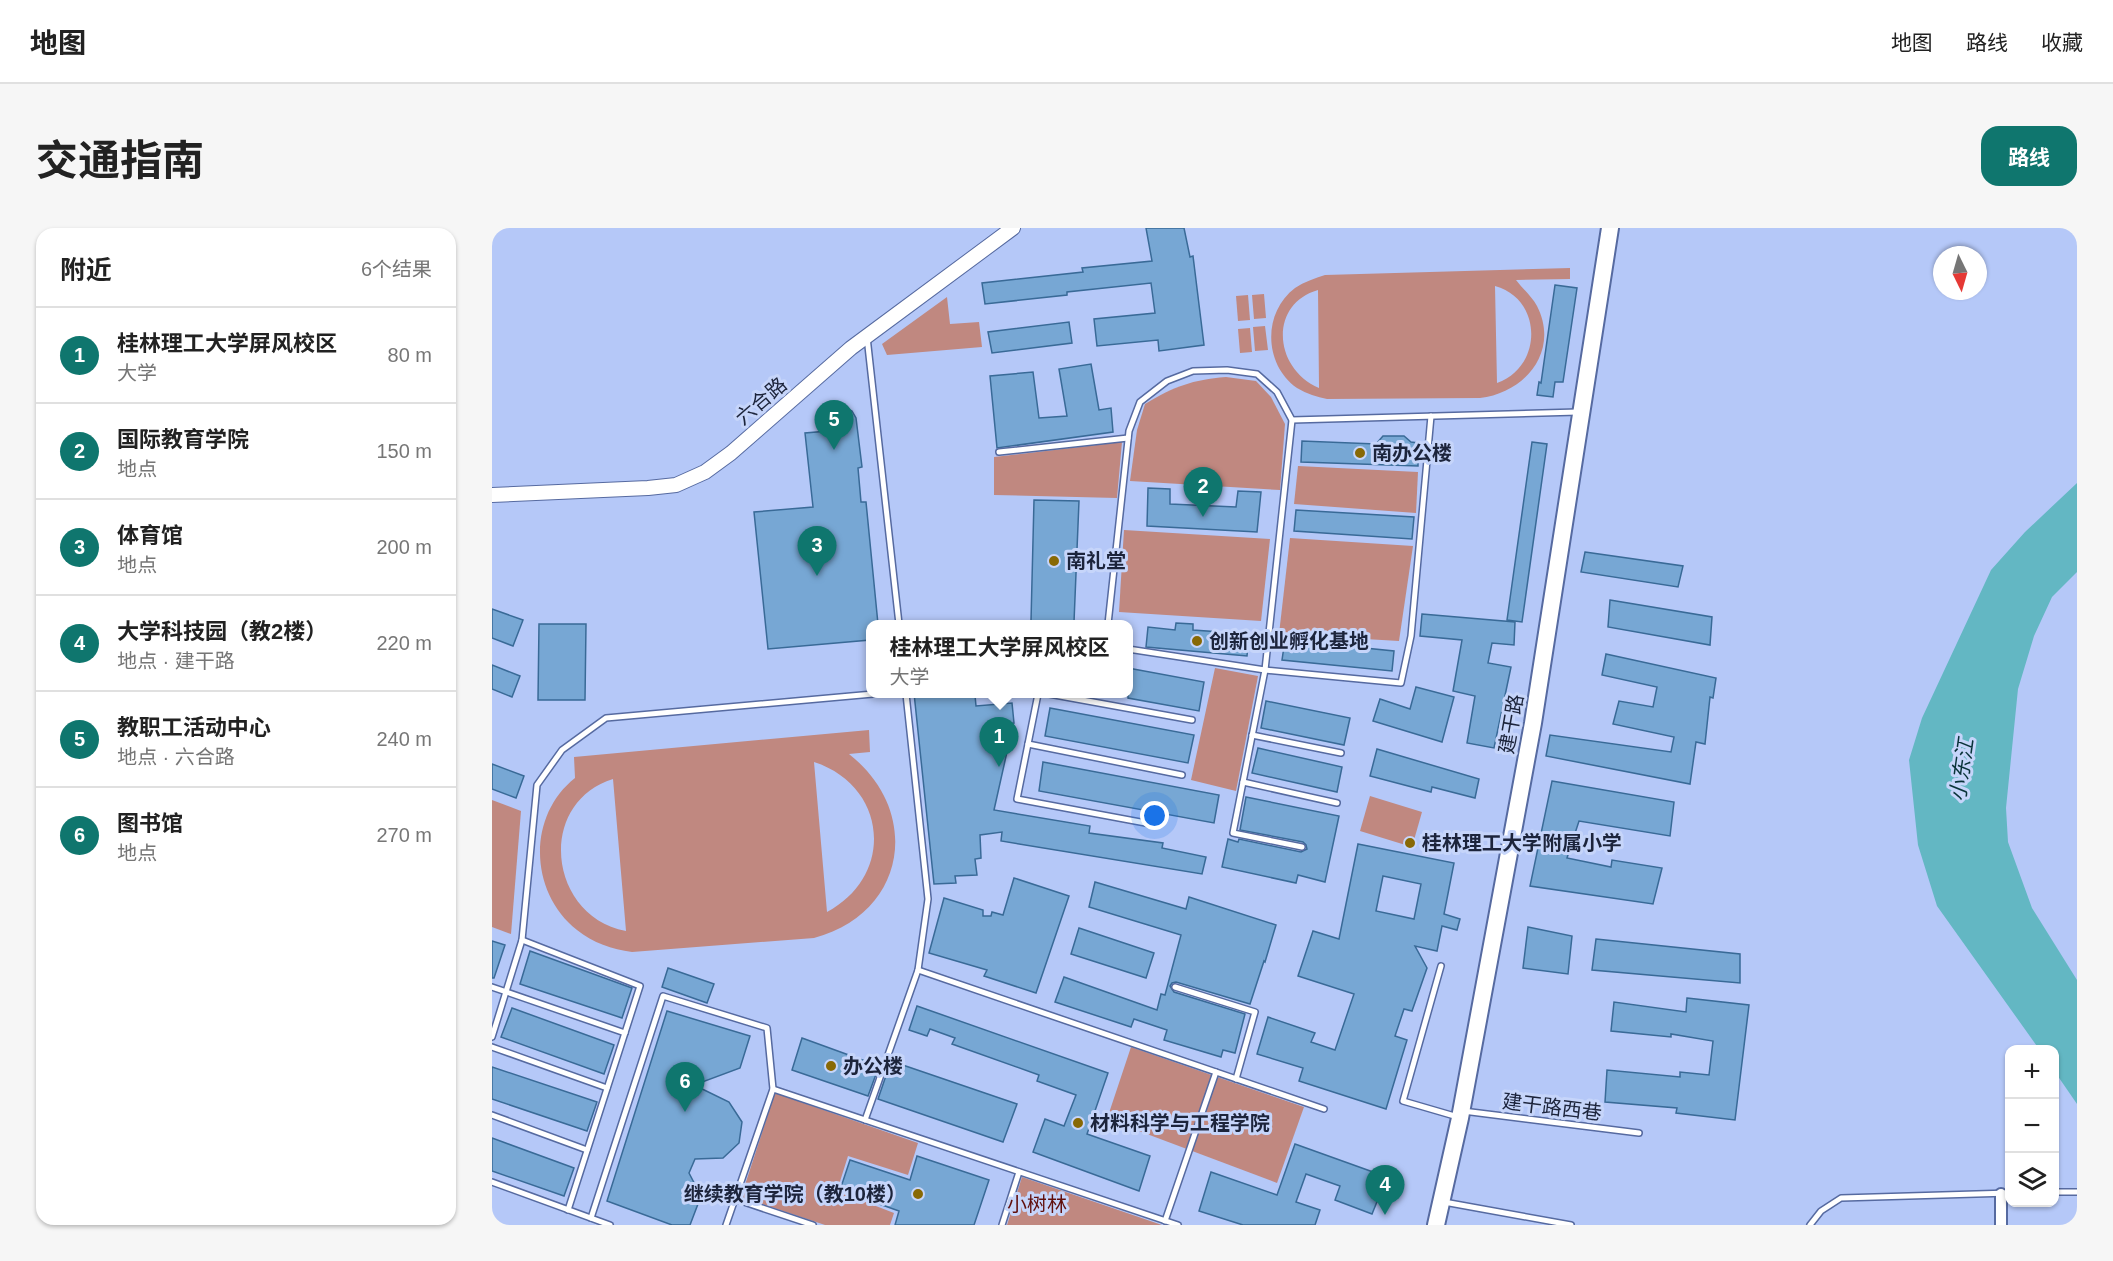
<!DOCTYPE html>
<html lang="zh">
<head>
<meta charset="utf-8">
<style>
  :root { --surface:#fff; --page:#f6f6f6; --text:#222; --muted:#767676; --line:#e0e0e0; --accent:#0f766e }
  body { margin:0; font-family:Arial,"Noto Sans SC",sans-serif; background:var(--page); color:var(--text) }
  .controls { position:absolute; right:18px; bottom:18px; display:grid; overflow:hidden; border-radius:12px; box-shadow:0 2px 4px #0004 }
  .controls button { width:54px; height:54px; display:grid; place-items:center; padding:0; border:0; border-bottom:2px solid var(--line); background:var(--surface); color:var(--text); font:30px sans-serif }
  .compass { position:absolute; left:1441px; top:18px; width:54px; height:54px; border-radius:50%; background:var(--surface); box-shadow:0 2px 4px #0004; rotate:175deg }
  .you { position:absolute; left:663px; top:588px; width:21px; height:21px; margin:-15px; border:4px solid #fff; border-radius:50%; background:#1a73e8; box-shadow:0 0 0 9px #1a73e833 }
  .badge { display:grid; place-items:center; width:39px; height:39px; border-radius:50%; background:var(--accent); color:#fff; font-size:20px; font-weight:700 }
  .pin { position:absolute; translate:-50% -50px; filter:drop-shadow(0 2px 3px #0008) }
  .pin::after { content:''; position:absolute; top:32px; width:21px; height:18px; background:inherit; clip-path:polygon(0 0,100% 0,50% 100%) }
  .popup { position:absolute; left:374px; top:392px; width:267px; height:78px; box-sizing:border-box; display:grid; place-content:center; border-radius:12px; background:var(--surface); filter:drop-shadow(0 2px 4px #0005); font-size:20px; white-space:nowrap; color:var(--muted) }
  .popup b { font-size:22px; color:var(--text) }
  .popup::after { content:''; position:absolute; left:50%; top:100%; margin-left:-12px; border:12px solid transparent; border-top-color:var(--surface) }
  .list { margin:0; padding:0; list-style:none }
  h2 { display:flex; justify-content:space-between; align-items:center; height:78px; margin:0; padding:0 24px; font-size:26px }
  h2 small { font-size:20px; font-weight:400; color:var(--muted) }
  .list li { display:grid; grid-template-columns:39px 1fr auto; gap:18px; align-items:center; box-sizing:border-box; height:96px; padding:0 24px; border-top:2px solid var(--line) }
  .list b { display:block; font-size:22px; white-space:nowrap }
  .list p { margin:0; font-size:20px; white-space:nowrap; color:var(--muted) }
  .list em { font-size:20px; font-style:normal; color:var(--muted) }
  .icon { flex:none; width:33px; height:33px; fill:none; stroke:currentColor; stroke-width:2; stroke-linecap:round; stroke-linejoin:round }
  .map { position:relative; flex:none; width:1585px; height:997px; overflow:hidden; border-radius:18px }
  header { display:flex; align-items:center; gap:36px; box-sizing:border-box; height:84px; padding:0 30px; background:var(--surface); border-bottom:2px solid var(--line) }
  header strong { font-size:28px }
  nav { display:flex; gap:33px; margin-inline-start:auto; font-size:21px }
  .intro { display:flex; align-items:center; justify-content:space-between; box-sizing:border-box; height:144px; padding:0 36px }
  h1 { margin:0; font-size:42px }
  .button { padding:15px 27px; border-radius:18px; background:var(--accent); color:#fff; font-size:21px; font-weight:700 }
  main { display:flex; gap:36px; padding:0 36px }
  aside { flex:1; background:var(--surface); border-radius:18px; box-shadow:0 2px 4px #0004 }
  .map>svg:first-child { display:block }
</style>
</head>
<body>
<header>
<strong>地图</strong>
<nav><a>地图</a><a>路线</a><a>收藏</a></nav>
</header>
<div class="intro"><h1>交通指南</h1><a class="button">路线</a></div>
<main>
<aside>
<h2>附近<small>6个结果</small></h2>
<ul class="list">
<li><span class="badge">1</span><div><b>桂林理工大学屏风校区</b><p>大学</p></div><em>80 m</em></li>
<li><span class="badge">2</span><div><b>国际教育学院</b><p>地点</p></div><em>150 m</em></li>
<li><span class="badge">3</span><div><b>体育馆</b><p>地点</p></div><em>200 m</em></li>
<li><span class="badge">4</span><div><b>大学科技园（教2楼）</b><p>地点 · 建干路</p></div><em>220 m</em></li>
<li><span class="badge">5</span><div><b>教职工活动中心</b><p>地点 · 六合路</p></div><em>240 m</em></li>
<li><span class="badge">6</span><div><b>图书馆</b><p>地点</p></div><em>270 m</em></li>
</ul>
</aside>
<div class="map">
<svg width="1585" height="997" viewBox="0 0 1585 997">
  <rect width="100%" height="100%" fill="#b5c8f8"/>
  <g fill="#c08880" fill-rule="evenodd">
    <path d="M1078,40V51L1024,52C1031,61 1040,69 1045,78C1068,123 1033,165 988,170L835,171C825,169 815,166 805,160C772,137 770,85 803,60C812,54 823,50 833,47ZM1003,58C1051,71 1051,139 1005,155ZM826,62L827,159V160C781,140 777,76 826,62Z"/>
    <polygon points="772,66 774,90 762,91 760,67"/>
    <polygon points="756,67 758,92 746,93 744,68"/>
    <polygon points="455,69 458,96 487,94 490,119 395,127 390,116"/>
    <polygon points="773,98 776,122 763,123 761,99"/>
    <polygon points="758,100 760,124 748,125 746,101"/>
    <path d="M734,149L764,153L779,169L793,196L788,262L638,253L645,202L653,176C683,158 700,152 734,149Z"/>
    <polygon points="630,214 625,270 502,267 502,229"/>
    <polygon points="806,238 926,244 924,285 802,276"/>
    <polygon points="632,302 778,311 769,393 627,384"/>
    <polygon points="798,310 921,318 907,413 787,406"/>
    <polygon points="723,440 766,448 744,563 699,552"/>
    <path d="M377,502L378,524L357,526C431,584 414,686 322,710L140,724C120,721 101,715 85,702C37,664 35,588 83,550L82,529ZM322,534C396,558 403,648 335,684ZM121,551L134,703C56,688 44,575 121,551Z"/>
    <polygon points="878,568 930,584 920,619 868,603"/>
    <polygon points="0,572 29,583 19,706 0,699"/>
    <polygon points="639,819 812,879 785,955 615,891"/>
    <polygon points="283,865 426,915 416,947 356,928 345,963 402,985 398,997 333,997 249,969"/>
    <polygon points="530,949 670,997 515,997"/>
  </g>
  <polygon fill="#63b7c3" points="1585,255 1585,344 1560,369 1542,408 1526,461 1514,580 1516,614 1540,680 1585,752 1585,876 1563,844 1562,822 1547,821 1445,678 1426,617 1417,532 1430,490 1499,342 1533,304"/>
  <g fill="#77a7d4" stroke="#396a97" stroke-width="1.5" fill-rule="evenodd">
    <polygon points="654,0 692,0 698,29 701,28 712,117 667,123 666,112 605,118 602,91 663,85 659,55 575,64 575,67 493,76 490,55 591,44 590,40 660,33"/>
    <polygon points="1063,57 1085,60 1071,154 1063,154 1061,169 1045,167 1047,154 1049,155"/>
    <polygon points="577,94 580,115 500,125 496,104"/>
    <polygon points="599,136 607,182 619,180 621,204 505,220 498,148 541,144 547,190 575,188 567,141"/>
    <polygon points="351,178 360,183 364,190 370,239 366,240 369,274 374,274 386,396 378,396 378,412 276,421 262,284 321,279 313,205 336,203 334,189 341,181"/>
    <polygon points="891,208 912,208 919,214 926,215 926,238 809,234 810,213 884,216"/>
    <polygon points="1040,214 1055,216 1030,394 1015,392"/>
    <polygon points="656,260 678,261 678,276 744,279 746,263 769,264 765,304 655,298"/>
    <polygon points="542,272 587,273 582,394 539,393"/>
    <polygon points="804,282 922,289 920,311 802,303"/>
    <polygon points="1093,324 1191,338 1186,359 1089,344"/>
    <polygon points="1118,372 1220,389 1218,417 1116,399"/>
    <polygon points="0,381 31,392 21,418 0,410"/>
    <polygon points="930,386 1023,394 1022,417 1000,415 996,435 1019,439 1002,520 975,515 983,468 961,463 970,412 928,408"/>
    <polygon points="684,395 701,396 701,402 757,406 755,428 654,419 656,399 683,402"/>
    <polygon points="47,396 94,396 93,472 46,472"/>
    <polygon points="793,412 902,423 900,443 790,432"/>
    <polygon points="1114,426 1224,450 1221,470 1218,469 1213,516 1204,514 1198,556 1054,528 1058,507 1179,524 1182,509 1121,496 1127,473 1161,479 1165,459 1110,447"/>
    <polygon points="0,437 28,448 20,469 0,461"/>
    <polygon points="636,440 712,454 707,483 636,470"/>
    <polygon points="924,459 962,469 950,514 881,493 888,471 918,481"/>
    <polygon points="422,465 456,465 457,469 483,467 484,478 520,475 522,495 515,496 517,515 502,582 598,598 597,605 671,615 670,620 714,629 710,646 509,613 510,604 488,607 489,630 483,631 485,647 463,648 464,655 442,656"/>
    <polygon points="774,473 858,490 852,517 769,500"/>
    <polygon points="558,480 702,507 696,535 553,508"/>
    <polygon points="766,520 850,539 845,564 760,545"/>
    <polygon points="885,521 987,551 983,570 940,559 939,564 878,548"/>
    <polygon points="551,534 727,567 722,595 547,563"/>
    <polygon points="0,536 32,548 24,570 0,561"/>
    <polygon points="1060,553 1182,574 1178,608 1087,593 1075,630 1119,639 1120,632 1170,640 1161,676 1038,658"/>
    <polygon points="754,569 847,588 833,654 806,647 804,655 730,639 736,611 746,614 747,611 809,624 815,621 814,617 811,614 748,602"/>
    <path d="M866,616L962,635L952,686L968,691L965,702L950,698L945,723L923,718L935,740L920,783L912,781L903,808L915,812L894,881L807,853L811,840L765,826L776,789L823,805L819,814L843,822L862,766L806,748L821,703L847,711ZM891,648L929,656L922,691L884,683Z"/>
    <polygon points="522,650 577,668 544,765 492,748 495,742 437,725 452,670 491,682 491,688 499,688 500,684 511,687"/>
    <polygon points="603,654 694,681 697,669 784,697 773,734 772,733 758,776 684,754 680,755 678,758 682,764 753,786 743,825 731,822 729,829 672,812 675,802 642,791 639,799 563,774 572,749 665,782 669,766 673,767 689,707 597,679"/>
    <polygon points="1036,699 1080,708 1076,746 1031,740"/>
    <polygon points="587,700 662,725 654,750 579,726"/>
    <polygon points="1104,711 1248,726 1248,755 1100,742"/>
    <polygon points="0,713 13,717 2,750 0,750"/>
    <polygon points="38,723 140,760 130,790 28,756"/>
    <polygon points="176,740 222,756 215,775 170,759"/>
    <polygon points="1195,770 1257,777 1243,892 1184,885 1185,880 1113,874 1115,842 1188,849 1188,844 1217,847 1221,813 1179,806 1179,809 1119,803 1122,774 1194,784"/>
    <polygon points="425,778 616,845 595,906 658,928 647,963 541,924 553,891 572,898 584,867 545,853 547,847 460,816 463,810 438,801 435,808 417,802"/>
    <polygon points="20,780 122,817 112,846 9,809"/>
    <polygon points="175,783 258,808 248,840 202,857 237,874 250,894 247,915 231,930 203,931 197,945 209,968 198,997 180,997 115,973"/>
    <polygon points="310,810 387,838 376,868 300,842"/>
    <polygon points="399,833 525,876 511,914 386,871"/>
    <polygon points="0,839 105,874 95,903 0,871"/>
    <polygon points="0,910 82,940 72,968 0,943"/>
    <polygon points="803,916 895,949 880,986 843,972 848,958 814,946 804,974 828,982 823,997 751,997 707,983 719,944 785,967"/>
    <polygon points="425,928 497,952 482,997 403,997 407,983 348,962 358,932 418,952"/>
  </g>
  <g fill="none" stroke-linecap="round" stroke-linejoin="round">
    <defs>
      <g id="service">
        <polyline points="375,109 407,396"/>
        <polyline points="800,192 1086,184"/>
        <polyline points="507,224 636,210"/>
        <polyline points="616,396 637,203 648,174 675,153 701,143 735,142 765,146 785,164 800,192 773,442 741,605 810,619"/>
        <polyline points="636,421 773,442 909,455 919,408 939,188"/>
        <polyline points="546,466 525,571 659,596"/>
        <polyline points="557,466 700,492"/>
        <polyline points="760,507 849,525"/>
        <polyline points="536,516 690,547"/>
        <polyline points="751,554 845,575"/>
        <polyline points="30,712 148,758 76,982"/>
        <polyline points="949,738 911,873 966,889"/>
        <polyline points="426,742 832,881"/>
        <polyline points="0,759 133,805"/>
        <polyline points="683,759 763,784 744,851"/>
        <polyline points="0,809 30,712 45,557 70,522 114,490 381,466"/>
        <polyline points="0,819 115,860"/>
        <polyline points="281,861 686,997"/>
        <polyline points="971,883 1147,905"/>
        <polyline points="0,887 95,922"/>
        <polyline points="373,892 426,742 436,671 414,466"/>
        <polyline points="0,954 118,997"/>
        <polyline points="1562,964 1585,964"/>
        <polyline points="243,971 321,997"/>
        <polyline points="952,974 1079,997"/>
        <polyline points="99,990 171,768 275,800 281,861 234,997"/>
        <polyline points="673,993 724,844"/>
        <polyline points="510,997 527,944"/>
        <polyline points="1318,997 1329,983 1349,970 1518,965"/>
      </g>
      <polyline id="minor" points="1509,966 1509,997"/>
      <polyline id="tertiary" points="0,267 156,260 184,257 213,244 239,225 359,120 521,0"/>
      <polyline id="secondary" points="944,997 968,890 1041,495 1118,0"/>
    </defs>
    <use href="#service" stroke="#566aa0" stroke-width="8"/>
    <use href="#minor" stroke="#566aa0" stroke-width="14"/>
    <use href="#tertiary" stroke="#566aa0" stroke-width="16"/>
    <use href="#secondary" stroke="#566aa0" stroke-width="20"/>
    <use href="#service" stroke="#fff" stroke-width="5"/>
    <use href="#minor" stroke="#fff" stroke-width="10"/>
    <use href="#tertiary" stroke="#fff" stroke-width="14"/>
    <use href="#secondary" stroke="#fff" stroke-width="16"/>
  </g>
  <g fill="#886905" stroke="#c6d5fa" stroke-width="2">
    <circle cx="868" cy="225" r="6"/>
    <circle cx="562" cy="333" r="6"/>
    <circle cx="705" cy="413" r="6"/>
    <circle cx="918" cy="615" r="6"/>
    <circle cx="339" cy="838" r="6"/>
    <circle cx="586" cy="895" r="6"/>
    <circle cx="426" cy="966" r="6"/>
  </g>
  <g text-anchor="middle" stroke-width="6" stroke-linejoin="round" paint-order="stroke">
    <g font-size="20" fill="#1c243b" stroke="#c6d5fa">
      <text transform="translate(269 173) rotate(-41)" y="7">六合路</text>
      <text transform="translate(1019 496) rotate(-80)" y="7">建干路</text>
      <text transform="translate(1060 879) rotate(7)" y="7">建干路西巷</text>
    </g>
    <g font-size="20" font-weight="bold" fill="#1c243b" stroke="#c6d5fa" text-anchor="start">
      <text x="880" y="232">南办公楼</text>
      <text x="574" y="340">南礼堂</text>
      <text x="717" y="420">创新创业孵化基地</text>
      <text x="930" y="622">桂林理工大学附属小学</text>
      <text x="351" y="845">办公楼</text>
      <text x="598" y="902">材料科学与工程学院</text>
      <text x="414" y="973" text-anchor="end">继续教育学院（教10楼）</text>
    </g>
    <g font-size="20" fill="#600f0c" stroke="#c6d5fa">
      <text x="545" y="983">小树林</text>
    </g>
    <g font-size="21" font-style="italic" fill="#093339" stroke="#c6d5fa">
      <text transform="translate(1470 542) rotate(-82)" y="7">小东江</text>
    </g>
  </g>
</svg>
<div class="controls">
<button>+</button>
<button>−</button>
<button><svg class="icon" aria-label="layers" viewBox="0 0 24 24"><path d="M12 4l9 5-9 5-9-5zM3 14l9 5 9-5"/></svg></button>
</div>
<svg class="compass" viewBox="-18 -18 36 36"><path d="M0-13l5 13h-10z" fill="#e53935"/><path d="M0 13l5-13h-10z" fill="#767676"/></svg>
<div class="you"></div>
<div class="pin badge" style="left:507px;top:539px">1</div>
<div class="popup"><b>桂林理工大学屏风校区</b>大学</div>
<div class="pin badge" style="left:711px;top:289px">2</div>
<div class="pin badge" style="left:325px;top:348px">3</div>
<div class="pin badge" style="left:893px;top:987px">4</div>
<div class="pin badge" style="left:342px;top:222px">5</div>
<div class="pin badge" style="left:193px;top:884px">6</div>
</div>
</main>
</body>
</html>
